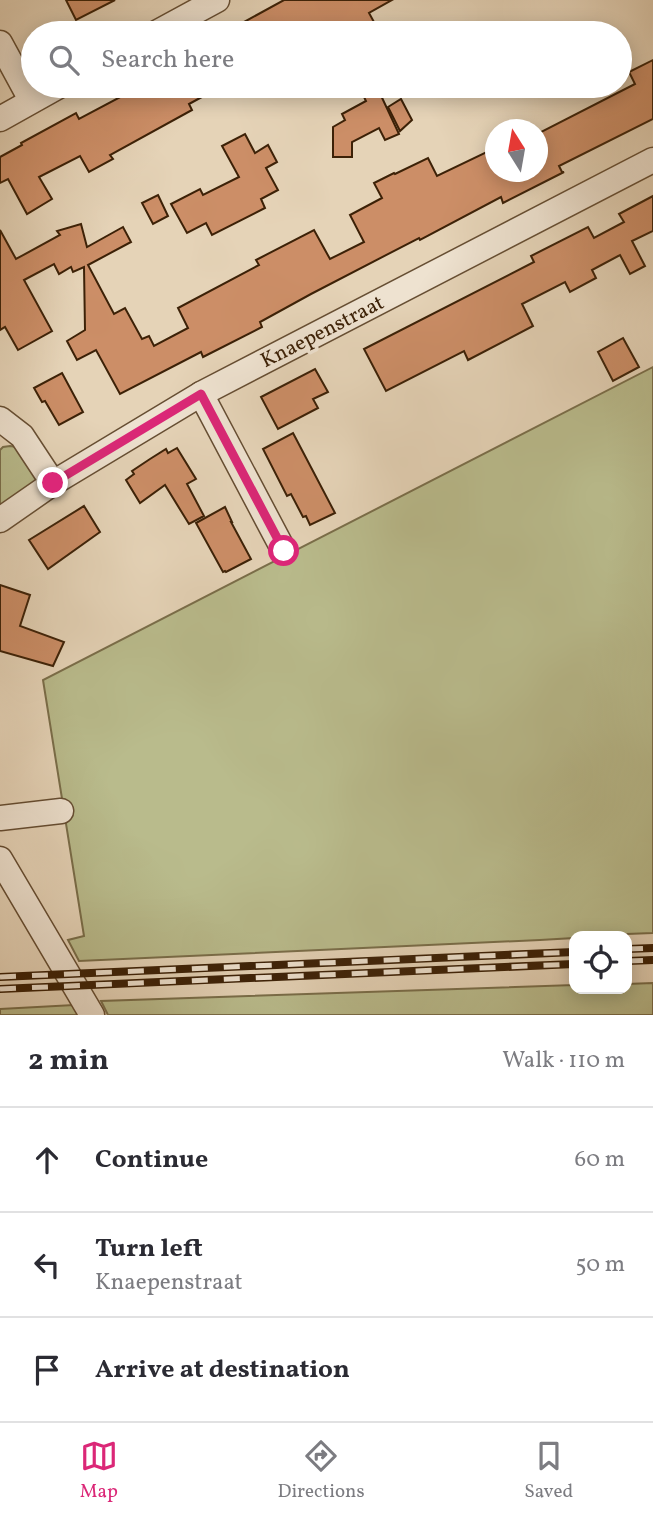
<!DOCTYPE html>
<html lang="en">
<head>
<meta charset="utf-8">
<style>
  :root { --surface:#fff; --page:#f7f7f7; --text:#2b2b33; --muted:#7c7c81; --line:#e1e1e2; --accent:#db2777 }
  body { margin:0; font-family:Vollkorn,serif; background:var(--page); color:var(--text) }
  .controls { position:absolute; right:21px; bottom:21px; display:grid; overflow:hidden; border-radius:14px; box-shadow:0 4px 18px #0003 }
  .controls button { width:63px; height:63px; display:grid; place-items:center; padding:0; border:0; border-bottom:2px solid var(--line); background:var(--surface); color:var(--text); font:35px sans-serif }
  .compass { position:absolute; left:485px; top:119px; width:63px; height:63px; border-radius:50%; background:var(--surface); box-shadow:0 4px 18px #0003; rotate:349deg }
  .stop { position:absolute; width:21px; height:21px; margin:-16px; border:5px solid #db2777; border-radius:50%; background:#fff }
  .stop.end { background:#db2777; border-color:#fff; box-shadow:0 2px 7px #0008 }
  .list { margin:0; padding:0; list-style:none }
  h2 { display:flex; justify-content:space-between; align-items:center; height:91px; margin:0; padding:0 28px; font-size:30px }
  h2 small { font-size:23px; font-weight:400; color:var(--muted) }
  .list li { display:grid; grid-template-columns:46px 1fr auto; gap:21px; align-items:center; box-sizing:border-box; height:105px; padding:0 28px; border-top:2px solid var(--line) }
  .list b { display:block; font-size:26px; white-space:nowrap }
  .list p { margin:0; font-size:23px; white-space:nowrap; color:var(--muted) }
  .list em { font-size:23px; font-style:normal; color:var(--muted) }
  .icon { flex:none; width:38px; height:38px; fill:none; stroke:currentColor; stroke-width:2; stroke-linecap:round; stroke-linejoin:round }
  .map { position:relative; flex:none; width:653px; height:1015px; overflow:hidden }
  .search { position:absolute; background:var(--surface); box-shadow:0 4px 18px #0003; left:21px; right:21px; top:21px; height:77px; display:flex; align-items:center; gap:18px; box-sizing:border-box; padding:0 24px; border-radius:38px; color:var(--muted); font-size:26px }
  .sheet { height:406px; background:var(--surface) }
  nav { display:flex; justify-content:space-around; align-items:center; box-sizing:border-box; height:98px; border-top:2px solid var(--line); background:var(--surface); font-size:19px; color:var(--muted) }
  nav a { display:grid; justify-items:center; gap:4px }
  nav .on { color:var(--accent) }
  .map>svg:first-child { display:block }
</style>
</head>
<body>
<div class="map">
<svg width="653" height="1015" viewBox="0 0 653 1015">
  <rect width="100%" height="100%" fill="#e5d3b7"/>
  <filter id="stains"><feTurbulence type="fractalNoise" baseFrequency=".00286" numOctaves="4"/><feColorMatrix values="0 0 0 0 .2 0 0 0 0 .09 0 0 0 0 .02 0 0 0 .5 -.17"/></filter>
  <radialGradient id="worn" r=".72"><stop offset=".6" stop-color="#630" stop-opacity="0"/><stop offset="1" stop-color="#630" stop-opacity=".3"/></radialGradient>
  <g fill="#b9bb8c" stroke="#7a6e4a" stroke-width="2">
    <polygon points="653,367 653,933 574,936 574,938 540,940 79,961 68,940 84,936 43,680"/>
    <polygon points="10,446 17,447 36,475 37,487 0,514 0,450 3,447"/>
    <polygon points="653,983 653,1015 108,1015 101,1001 574,985 574,989 627,989 627,984"/>
    <polygon points="74,1005 80,1015 0,1015 0,1009"/>
  </g>
  <g fill="#cc8e67" stroke="#3c2107" stroke-width="2">
    <polygon points="66,0 115,0 76,20"/>
    <polygon points="284,0 392,0 369,13 380,33 224,33"/>
    <polygon points="653,60 653,119 559,166 562,172 564,172 503,203 501,197 420,240 419,238 311,294 260,322 262,327 203,357 201,352 120,394 96,350 77,360 67,341 85,330 84,267 73,272 71,267 59,274 54,264 24,280 52,331 18,350 5,327 0,330 0,230 16,259 60,235 57,231 81,224 87,247 123,227 131,242 88,265 114,314 125,308 142,339 149,336 154,346 188,328 178,308 259,265 256,260 314,230 330,259 364,242 350,215 382,198 374,183 394,173 395,174 428,158 437,176 495,148 495,172 537,172 537,134 635,84 629,72"/>
    <polygon points="141,86 222,86 189,104 192,110 110,155 113,159 89,172 80,156 39,177 52,199 27,214 8,179 0,183 0,157 22,145 21,143 76,113 79,119"/>
    <polygon points="377,87 399,134 385,140 379,128 352,142 352,157 333,157 333,127 345,120 342,114 366,101 363,95"/>
    <polygon points="401,99 412,120 400,131 388,107"/>
    <polygon points="245,134 255,153 268,145 277,162 266,168 278,190 261,199 265,208 212,235 206,223 187,233 171,204 200,189 203,195 239,177 222,146"/>
    <polygon points="158,195 168,216 153,224 142,203"/>
    <polygon points="653,196 653,231 632,241 645,266 630,274 620,255 592,270 596,278 570,292 565,282 522,304 533,326 468,360 464,351 386,391 364,349 534,262 531,256 588,227 594,238 624,222 619,214"/>
    <polygon points="623,338 639,367 613,381 598,352"/>
    <polygon points="315,369 328,392 313,399 318,408 278,429 261,397"/>
    <polygon points="62,373 83,412 59,425 45,401 42,402 34,388"/>
    <polygon points="293,433 335,513 310,525 306,516 303,517 291,494 287,496 263,449"/>
    <polygon points="177,448 196,479 187,484 204,516 189,524 165,485 140,503 126,480 134,474 132,471 150,459 166,449 168,453"/>
    <polygon points="84,506 100,532 48,569 29,540"/>
    <polygon points="225,507 232,522 231,522 251,559 226,572 225,571 223,572 196,523"/>
    <polygon points="0,585 30,595 20,626 64,642 53,666 0,651"/>
  </g>
  <g fill="none" stroke-linecap="round" stroke-linejoin="round">
    <defs>
      <g id="minor">
        <polyline points="156,33 217,0"/>
        <polyline points="0,43 31,100"/>
        <polyline points="0,119 59,86"/>
        <polyline points="201,394 284,551"/>
        <polyline points="0,419 22,436 53,483"/>
        <polyline points="0,520 53,483 201,394 653,160"/>
        <polyline points="0,818 61,811"/>
        <polyline points="0,859 92,1015"/>
      </g>
    </defs>
    <use href="#minor" stroke="#664e33" stroke-width="27"/>
    <use href="#minor" stroke="#eee2d0" stroke-width="24"/>
    <defs>
      <g id="rail">
        <polyline points="627,949 653,948"/>
        <polyline points="627,961 653,960"/>
        <polyline points="0,977 574,952"/>
        <polyline points="0,989 574,964"/>
      </g>
    </defs>
    <use href="#rail" stroke="#3c2107" stroke-width="8"/>
    <use href="#rail" stroke="#eee2d0" stroke-width="5" stroke-dasharray="16" stroke-linecap="butt"/>
  </g>
  <g fill="none" stroke-linecap="round" stroke-linejoin="round">
    <polyline stroke="#db2777" stroke-width="9" points="53,483 201,394 284,551"/>
  </g>
  <g text-anchor="middle" stroke-width="7" stroke-linejoin="round" paint-order="stroke">
    <g font-size="21" fill="#3c2107" stroke="#eee2d0">
      <text transform="translate(322 331) rotate(-27)" y="7">Knaepenstraat</text>
    </g>
  </g>
  <rect width="100%" height="100%" filter="url(#stains)"/>
  <rect width="100%" height="100%" fill="url(#worn)"/>
</svg>
<div class="controls">
<button><svg class="icon" aria-label="locate" viewBox="0 0 24 24"><circle cx="12" cy="12" r="6"/><path d="M12 2v4M12 18v4M2 12h4M18 12h4"/></svg></button>
</div>
<svg class="compass" viewBox="-18 -18 36 36"><path d="M0-13l5 13h-10z" fill="#e53935"/><path d="M0 13l5-13h-10z" fill="#7c7c81"/></svg>
<div class="stop" style="left:284px;top:551px"></div>
<div class="stop end" style="left:53px;top:483px"></div>
<div class="search"><svg class="icon" aria-label="search" viewBox="0 0 24 24"><circle cx="10" cy="10" r="6"/><path d="M15 15l6 6"/></svg>Search here</div>
</div>
<section class="sheet">
<h2>2 min<small>Walk · 110 m</small></h2>
<ul class="list">
<li><svg class="icon" aria-label="ahead" viewBox="0 0 24 24"><path d="M12 20V5M6 11l6-6 6 6"/></svg><div><b>Continue</b></div><em>60 m</em></li>
<li><svg class="icon" aria-label="left" viewBox="0 0 24 24"><path d="M17 20v-9H6M10 6l-5 5 5 5"/></svg><div><b>Turn left</b><p>Knaepenstraat</p></div><em>50 m</em></li>
<li><svg class="icon" aria-label="arrive" viewBox="0 0 24 24"><path d="M6 21V4h12l-3 4 3 4H6"/></svg><div><b>Arrive at destination</b></div></li>
</ul>
</section>
<nav>
<a class="on"><svg class="icon" aria-label="map" viewBox="0 0 24 24"><path d="M3 6l6-2 6 2 6-2v14l-6 2-6-2-6 2zM9 4v14M15 6v14"/></svg>Map</a>
<a><svg class="icon" aria-label="directions" viewBox="0 0 24 24"><path d="M12 3l9 9-9 9-9-9zM9 14v-3h6M13 9l2 2-2 2"/></svg>Directions</a>
<a><svg class="icon" aria-label="saved" viewBox="0 0 24 24"><path d="M7 4h10v16l-5-4-5 4z"/></svg>Saved</a>
</nav>
</body>
</html>
